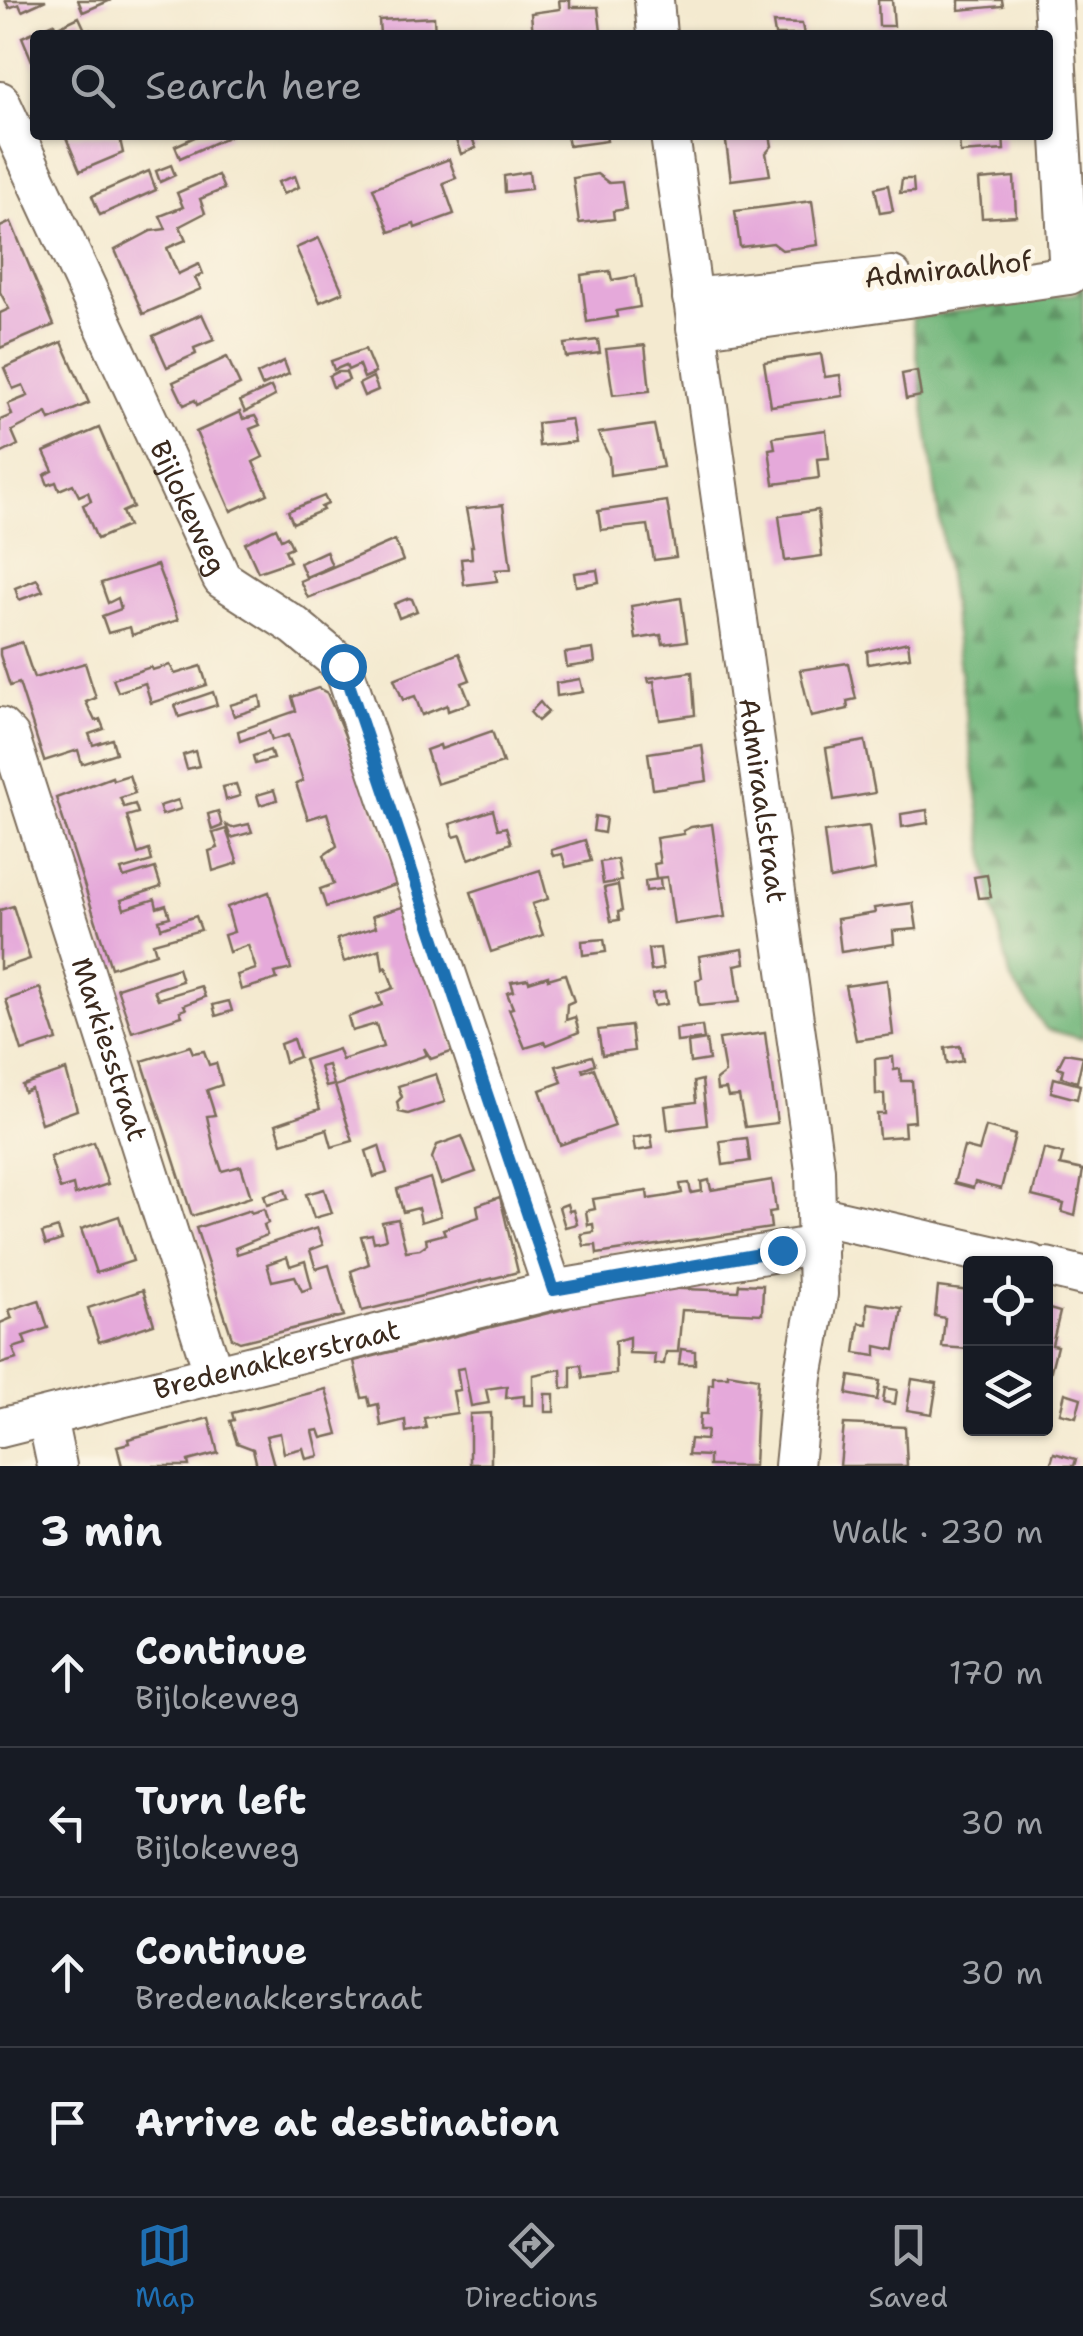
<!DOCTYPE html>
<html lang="en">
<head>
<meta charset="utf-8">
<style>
  :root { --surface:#171b24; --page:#242831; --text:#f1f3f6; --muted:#9ea1a6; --line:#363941; --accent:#1f6fb2 }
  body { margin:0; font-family:"Shantell Sans",sans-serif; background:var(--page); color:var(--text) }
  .controls { position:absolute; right:30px; bottom:30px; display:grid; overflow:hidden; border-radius:10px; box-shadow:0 2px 8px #0004 }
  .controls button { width:90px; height:90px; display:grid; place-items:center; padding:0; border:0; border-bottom:2px solid var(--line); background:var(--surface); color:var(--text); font:50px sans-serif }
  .stop { position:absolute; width:30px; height:30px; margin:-22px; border:8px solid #1f6fb2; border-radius:50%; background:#fff }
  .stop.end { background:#1f6fb2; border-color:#fff; box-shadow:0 2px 10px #0008 }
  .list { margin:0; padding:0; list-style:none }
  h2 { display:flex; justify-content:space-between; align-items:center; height:130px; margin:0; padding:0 40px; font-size:42px }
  h2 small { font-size:32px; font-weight:400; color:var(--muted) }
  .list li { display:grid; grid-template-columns:65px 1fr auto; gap:30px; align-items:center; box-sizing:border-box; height:150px; padding:0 40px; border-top:2px solid var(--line) }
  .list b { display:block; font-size:38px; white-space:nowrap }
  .list p { margin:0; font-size:32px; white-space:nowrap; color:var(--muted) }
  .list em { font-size:32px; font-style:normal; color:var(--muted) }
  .icon { flex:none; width:55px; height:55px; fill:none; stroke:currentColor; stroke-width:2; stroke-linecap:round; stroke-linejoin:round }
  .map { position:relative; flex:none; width:1083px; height:1466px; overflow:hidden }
  .search { position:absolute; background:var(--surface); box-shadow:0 2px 8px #0004; left:30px; right:30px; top:30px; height:110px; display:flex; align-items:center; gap:25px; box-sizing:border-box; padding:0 35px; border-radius:10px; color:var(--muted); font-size:38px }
  .sheet { height:730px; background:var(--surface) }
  nav { display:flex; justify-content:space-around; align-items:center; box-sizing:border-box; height:140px; border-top:2px solid var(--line); background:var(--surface); font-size:28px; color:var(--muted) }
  nav a { display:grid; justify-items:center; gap:5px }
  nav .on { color:var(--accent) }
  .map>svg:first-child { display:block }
</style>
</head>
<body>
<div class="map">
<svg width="1083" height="1466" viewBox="0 0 1083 1466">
  <defs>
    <pattern id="forest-firs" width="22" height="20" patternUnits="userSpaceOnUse" patternTransform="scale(2.5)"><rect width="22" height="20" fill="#70b579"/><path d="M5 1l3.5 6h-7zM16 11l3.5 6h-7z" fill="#5d9363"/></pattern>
  </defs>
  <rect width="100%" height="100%" fill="#fcf5e5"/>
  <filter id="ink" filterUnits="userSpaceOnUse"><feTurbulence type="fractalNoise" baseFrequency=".01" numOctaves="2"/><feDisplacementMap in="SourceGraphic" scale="20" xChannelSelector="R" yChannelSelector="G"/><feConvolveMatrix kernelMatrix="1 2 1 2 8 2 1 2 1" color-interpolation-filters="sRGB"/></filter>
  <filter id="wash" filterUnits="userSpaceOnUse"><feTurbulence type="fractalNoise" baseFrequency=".0048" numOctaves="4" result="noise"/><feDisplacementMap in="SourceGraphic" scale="40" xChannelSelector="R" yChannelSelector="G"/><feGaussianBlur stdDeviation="2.25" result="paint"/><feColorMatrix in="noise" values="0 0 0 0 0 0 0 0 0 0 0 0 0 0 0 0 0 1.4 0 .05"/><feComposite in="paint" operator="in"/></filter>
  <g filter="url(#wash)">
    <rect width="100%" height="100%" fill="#f4ead0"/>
    <polygon fill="url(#forest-firs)" stroke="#56704c" stroke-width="2.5" points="1083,253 1083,1039 1046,1029 1011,980 991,897 912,318 1079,293 1078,254"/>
    <g id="blocks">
      <g fill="#e5a9da" fill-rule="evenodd">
        <polygon points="5,0 46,0 22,11 19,4 9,8"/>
        <polygon points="78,0 111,0 83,12"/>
        <polygon points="559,0 570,0 570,7 598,7 601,32 588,35 533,35 531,13 560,9"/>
        <polygon points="878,0 892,0 894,26 879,26"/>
        <polygon points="959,0 1002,0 1003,6 959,10"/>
        <polygon points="79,17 86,32 90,30 92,35 35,35 35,68 22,37 54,23 56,28"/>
        <polygon points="434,17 435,35 380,35 379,20"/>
        <polygon points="773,23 802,24 804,35 775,35"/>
        <polygon points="65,135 119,135 123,153 80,171"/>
        <polygon points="199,135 232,135 180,158 175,146"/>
        <polygon points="454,135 471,135 476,148 461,154"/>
        <polygon points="567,135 606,135 607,141 569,146"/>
        <polygon points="725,135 770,135 772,146 766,153 770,175 731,180"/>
        <polygon points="959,135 1003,135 1004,150 960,153"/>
        <polygon points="449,159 456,178 443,183 454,214 415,228 414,224 390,232 373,188"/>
        <polygon points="171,165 175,175 160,182 156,171"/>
        <polygon points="149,171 156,190 100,215 92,196"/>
        <polygon points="529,172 531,189 505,192 504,176"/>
        <polygon points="597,174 609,183 622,182 626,209 613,211 614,219 579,223 573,178"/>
        <polygon points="218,175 224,189 200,199 205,213 180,226 186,240 167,248 178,274 199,264 203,274 195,278 201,289 143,314 115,250 151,231 166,229 160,216 183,207 177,193"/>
        <polygon points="295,176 299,187 283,194 278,182"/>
        <polygon points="1014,177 1016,216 982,218 979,180"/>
        <polygon points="902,179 913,179 914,192 900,193"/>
        <polygon points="888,185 893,211 880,213 875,188"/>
        <polygon points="812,201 818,245 782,250 773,243 740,247 735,211"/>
        <polygon points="11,222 54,325 0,348 0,313 9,309 0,292 0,227"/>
        <polygon points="319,238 343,292 320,302 296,248"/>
        <polygon points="610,271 612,280 635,276 640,307 616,311 617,317 587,322 581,275"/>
        <polygon points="202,314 214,340 194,348 196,354 167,367 153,336"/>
        <polygon points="598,340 600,353 566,357 564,344"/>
        <polygon points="62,342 89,403 50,420 47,413 12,431 18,445 0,454 0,420 12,415 8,404 28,396 23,385 13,389 4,368"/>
        <polygon points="645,345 650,391 613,395 606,349"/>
        <polygon points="365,349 375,373 364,378 359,365 348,370 346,365 334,370 331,361"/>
        <polygon points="821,354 825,377 840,375 843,396 771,406 764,362"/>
        <polygon points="227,357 240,385 197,405 195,400 184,405 173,382"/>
        <polygon points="284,361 289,374 262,386 257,374"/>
        <polygon points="917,371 921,396 906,399 902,374"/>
        <polygon points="337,372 346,372 349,380 333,387 329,376"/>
        <polygon points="373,377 378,390 364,396 359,384"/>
        <polygon points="271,387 275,396 245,412 240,401"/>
        <polygon points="240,412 243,419 255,416 260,425 250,429 263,457 253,462 268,494 231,511 196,432"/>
        <polygon points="571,419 575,442 539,446 537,423"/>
        <polygon points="654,425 663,467 610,475 609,457 598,433"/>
        <polygon points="99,428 133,507 122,512 128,526 97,539 83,505 91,501 88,492 79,496 73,484 59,490 56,482 48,485 44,475 53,471 44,452"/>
        <polygon points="826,430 829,458 817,459 819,478 774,484 769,449 775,448 773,437"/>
        <polygon points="324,496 328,504 321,507 323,510 293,523 288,511"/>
        <polygon points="667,501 676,557 654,560 648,525 601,530 598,511"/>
        <polygon points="503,505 511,569 495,570 497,581 464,585 461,559 472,558 471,546 473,546 466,509"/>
        <polygon points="818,510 822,556 785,561 779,516"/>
        <polygon points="276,528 281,539 287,536 292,547 285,550 290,561 258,572 245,543"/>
        <polygon points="395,540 403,561 308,598 300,581"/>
        <polygon points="326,551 332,566 306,577 300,563"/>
        <polygon points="157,565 178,620 132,635 130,627 108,633 102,616 121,609 118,598 108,603 101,583"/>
        <polygon points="597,570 599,582 576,586 574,573"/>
        <polygon points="37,579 43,591 19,600 15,588"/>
        <polygon points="409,598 412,599 417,611 399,618 394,604"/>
        <polygon points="681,598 687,641 663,644 661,635 636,639 631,606"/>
        <polygon points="22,642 34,678 85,663 96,698 86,702 95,721 100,719 104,729 89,734 93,745 112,739 116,753 82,764 78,750 44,761 19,683 10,686 0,655 0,649"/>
        <polygon points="908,642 910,657 868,664 867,651"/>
        <polygon points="593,649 595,663 567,667 565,653"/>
        <polygon points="459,653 470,680 462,683 470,703 448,711 447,705 422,715 415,696 403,700 394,679"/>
        <polygon points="848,663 856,699 847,701 848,709 811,717 800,670"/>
        <polygon points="170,665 175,674 201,666 207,685 151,703 145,683 118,692 113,679 151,667 152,670"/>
        <polygon points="692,672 695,715 660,720 654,681 649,682 648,678"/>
        <polygon points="580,679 583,692 557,696 556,683"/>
        <polygon points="318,688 327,693 334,709 371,799 399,884 326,907 320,889 334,884 324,855 337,846 327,813 308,819 296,784 303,781 288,735 272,740 269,731 240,741 238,731 296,711 292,697"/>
        <polygon points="213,692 217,705 179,717 175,705"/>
        <polygon points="260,696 262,707 234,716 230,705"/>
        <polygon points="540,702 548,712 538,721 530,712"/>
        <polygon points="492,731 503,763 437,784 426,750 440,745 441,749"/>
        <polygon points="865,741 875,793 834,800 826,748"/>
        <polygon points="702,745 707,781 653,789 648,753"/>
        <polygon points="270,750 273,759 255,764 253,756"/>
        <polygon points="195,751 199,766 187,769 183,755"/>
        <polygon points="129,775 135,793 120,798 124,807 135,804 138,813 127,816 138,854 149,850 152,861 121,870 124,878 155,868 161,887 121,900 124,909 155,899 157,908 166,905 170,917 159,920 161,928 196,916 201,930 153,943 156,953 111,968 56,798 112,777 113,780"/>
        <polygon points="236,784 240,796 226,800 223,787"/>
        <polygon points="274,790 277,800 260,805 257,795"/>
        <polygon points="178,800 181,809 162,815 159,806"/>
        <polygon points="493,810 498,829 506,827 511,843 469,859 461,835 454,837 450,824"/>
        <polygon points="927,810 928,823 902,827 901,814"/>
        <polygon points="218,811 222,826 212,830 208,814"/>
        <polygon points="595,816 606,818 604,833 593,831"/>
        <polygon points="249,824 252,832 231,838 226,825 232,828"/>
        <polygon points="712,824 725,917 674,924 667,877 656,878 654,864 660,863 656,838 684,834 683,831 691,827"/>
        <polygon points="869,826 875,870 830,879 824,832"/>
        <polygon points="226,829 238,863 213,871 209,851 218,848 213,833"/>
        <polygon points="585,840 591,861 566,867 562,854 553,856 551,850"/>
        <polygon points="617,859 621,881 603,884 600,862"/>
        <polygon points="540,870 548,899 532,904 543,935 491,952 471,892"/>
        <polygon points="987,875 991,897 978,898 974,877"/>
        <polygon points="660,879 661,889 646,891 645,881"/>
        <polygon points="618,885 622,911 618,912 619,920 611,921 604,888"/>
        <polygon points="269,892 291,969 275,973 277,979 241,990 237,975 256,969 248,945 229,952 224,935 234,932 227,907"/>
        <polygon points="913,903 917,929 893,931 894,944 841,952 837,919 875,913 874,908"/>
        <polygon points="13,906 30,959 0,969 0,910"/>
        <path d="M406,906L454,1051L431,1059L424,1048L427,1055L335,1086L353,1141L332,1147L327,1129L282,1143L276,1124L320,1109L304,1060L338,1049L342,1060L383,1047L376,1024L352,1031L348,1017L382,1005L378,994L394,988L386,967L383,969L380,949L344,962L337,939L376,927L372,916ZM328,1065L334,1085L326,1087L320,1067Z"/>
        <polygon points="604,939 606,952 583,955 582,941"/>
        <polygon points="660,948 663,969 651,971 648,949"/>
        <polygon points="743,949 745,963 735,965 740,1002 699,1006 696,980 702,978 699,956"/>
        <polygon points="178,968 182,981 154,990 158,999 201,986 205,997 184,1005 186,1009 180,1011 182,1016 132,1032 117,988"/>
        <polygon points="565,974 574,1001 567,1004 566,1020 575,1017 579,1032 547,1045 545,1042 525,1048 509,1009 513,1008 507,993 514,991 511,982 528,979 529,982 548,976 548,979"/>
        <polygon points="887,980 893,1035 856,1040 845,986"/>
        <polygon points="40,988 57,1040 22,1051 6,1000"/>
        <polygon points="665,992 667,1004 654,1006 652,994"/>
        <polygon points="229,1001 232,1011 216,1016 213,1005"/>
        <polygon points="631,1026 634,1051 602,1055 598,1030"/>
        <polygon points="702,1026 704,1039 677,1042 676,1029"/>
        <polygon points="765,1033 777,1123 745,1127 739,1096 728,1097 726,1089 717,1090 716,1080 725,1073 719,1039"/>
        <polygon points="293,1039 299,1057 285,1062 280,1044"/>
        <polygon points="706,1040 709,1060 690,1063 688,1043"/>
        <polygon points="190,1046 193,1053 204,1051 209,1065 216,1063 222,1085 207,1090 215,1115 207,1116 213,1144 222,1171 241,1166 251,1197 192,1216 142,1061"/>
        <polygon points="960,1046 963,1061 947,1064 945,1048"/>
        <polygon points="1065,1053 1083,1056 1077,1082 1061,1077 1063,1069 1058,1067"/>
        <polygon points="592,1056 595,1064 582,1069 583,1072 594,1068 615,1126 560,1145 540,1090 562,1082 556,1066"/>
        <polygon points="893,1057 894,1070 900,1069 901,1081 912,1081 915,1121 904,1122 905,1136 879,1138 877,1114 885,1114 884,1094 876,1095 875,1059"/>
        <polygon points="66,1070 77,1110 41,1123 31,1089 24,1092 22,1085"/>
        <polygon points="436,1074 445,1102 408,1114 399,1112 397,1102 402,1097 398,1086"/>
        <polygon points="1054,1078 1080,1085 1077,1099 1051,1092"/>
        <polygon points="702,1080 707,1125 668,1130 665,1106 696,1102 694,1082"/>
        <polygon points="986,1127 1015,1135 1001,1189 975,1182 973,1188 954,1183 964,1147 979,1151"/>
        <polygon points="651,1135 653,1148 635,1151 633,1138"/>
        <polygon points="462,1136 476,1172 441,1184 432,1158 437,1145"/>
        <polygon points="747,1138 750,1161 723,1165 720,1141"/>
        <polygon points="94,1142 108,1184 75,1195 73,1185 60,1189 50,1157"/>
        <polygon points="379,1146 387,1173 374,1177 366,1151"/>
        <polygon points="1044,1149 1063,1154 1060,1165 1083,1170 1075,1216 1062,1212 1064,1204 1032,1196"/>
        <polygon points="430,1178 441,1216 421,1222 418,1208 403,1212 397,1189"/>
        <polygon points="709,1180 711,1190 772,1180 776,1211 769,1212 771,1228 597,1254 596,1245 584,1246 581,1234 594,1232 593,1224 588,1225 586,1211 595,1209 593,1199 647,1191 648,1199 668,1196 682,1193 680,1184 689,1183 691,1193 702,1191 701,1182"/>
        <polygon points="285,1189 288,1199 267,1205 264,1195"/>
        <polygon points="324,1189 332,1213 314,1218 306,1194"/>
        <polygon points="500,1197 518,1272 362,1311 351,1271 369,1264 361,1236 372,1234 374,1242 386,1239 382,1222 398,1219 406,1251 420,1249 427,1244 426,1239 445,1234 443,1229 479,1217 477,1205"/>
        <polygon points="567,1204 569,1211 573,1210 577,1224 565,1227 559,1207"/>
        <path d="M264,1209L268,1223L264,1225L267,1235L235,1248L237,1254L317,1228L323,1245L310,1250L314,1263L316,1269L329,1265L344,1316L240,1342L232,1338L196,1228L250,1210L251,1213ZM287,1257L290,1266L305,1261L312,1288L302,1291L295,1276L272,1281L267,1264Z"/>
        <polygon points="119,1216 133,1261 96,1273 81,1229"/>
        <polygon points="58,1228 62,1240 46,1245 42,1233"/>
        <polygon points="739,1284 763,1285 762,1314 682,1310 678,1352 666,1352 664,1364 654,1364 655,1354 629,1353 629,1337 615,1341 616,1374 583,1378 581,1365 571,1366 571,1388 562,1388 561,1369 533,1375 533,1405 524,1405 524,1396 506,1398 507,1386 486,1389 489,1403 471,1406 464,1368 457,1369 460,1390 453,1391 457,1413 424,1418 426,1428 406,1432 405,1420 381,1426 378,1404 370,1406 368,1397 362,1398 354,1361 569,1308 568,1298 657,1288 738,1291"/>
        <polygon points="938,1287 970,1291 970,1349 942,1347 945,1318 935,1316"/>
        <polygon points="143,1290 154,1324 99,1342 88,1308"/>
        <polygon points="39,1300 48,1328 23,1336 26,1344 13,1348 17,1359 0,1364 0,1323 12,1318 9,1310"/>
        <polygon points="867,1303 902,1308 895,1350 876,1346 876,1356 855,1353 859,1323 867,1324"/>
        <polygon points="1046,1308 1060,1312 1052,1345 1057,1346 1050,1374 1046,1373"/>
        <polygon points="681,1349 695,1351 695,1364 679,1364"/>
        <polygon points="728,1373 758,1378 754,1466 709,1466 709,1456 688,1455 690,1439 706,1440 707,1430 699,1430 700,1414 707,1414 709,1384 713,1384 713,1376 728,1376"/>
        <polygon points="850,1376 880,1381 877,1400 847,1394"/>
        <polygon points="912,1379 937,1383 932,1414 907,1410"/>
        <polygon points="885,1388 897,1390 895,1404 883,1402"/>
        <polygon points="326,1389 338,1434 322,1438 319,1430 313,1431 319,1456 306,1459 303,1448 284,1453 280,1433 266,1436 274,1465 257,1466 253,1449 237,1443 230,1421 234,1420 232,1413"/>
        <polygon points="1065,1393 1081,1398 1076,1417 1060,1413"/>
        <rect x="545" y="1394" width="9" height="18"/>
        <polygon points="491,1413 491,1464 470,1464 470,1414"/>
        <polygon points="209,1418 218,1453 188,1461 189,1466 122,1466 117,1446 129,1443 128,1439"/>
        <polygon points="844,1424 905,1427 907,1466 840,1466"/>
        <polygon points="1054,1453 1076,1459 1074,1466 1050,1466"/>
      </g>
    </g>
  </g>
  <g filter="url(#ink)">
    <use href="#blocks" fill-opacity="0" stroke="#7c6d5c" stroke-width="2.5"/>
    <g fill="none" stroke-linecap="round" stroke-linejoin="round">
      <defs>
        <g id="minor">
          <polyline points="654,0 657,35"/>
          <path id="s1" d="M0,101L222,579L295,626L343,666L553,1290"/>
          <path id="s2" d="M670,135L815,1170L818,1294L803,1377L794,1466"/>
          <polyline points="692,298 892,276"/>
          <polyline points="696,328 1069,275 1053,0"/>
          <path id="s3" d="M0,727L10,737L214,1375"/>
          <polyline points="817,1215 1031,1264"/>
          <polyline points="1046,1267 1083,1276"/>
          <polyline points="47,1418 57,1466"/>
          <path id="s4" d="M0,1428L553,1290L818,1245"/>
        </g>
      </defs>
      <use href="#minor" stroke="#7c6d5c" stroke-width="42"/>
      <use href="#minor" stroke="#fff" stroke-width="38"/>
    </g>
  </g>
  <g fill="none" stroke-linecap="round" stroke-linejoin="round" filter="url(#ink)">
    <polyline stroke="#1f6fb2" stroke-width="12" points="343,666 553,1290 782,1250"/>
  </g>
  <g text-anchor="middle" stroke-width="9" stroke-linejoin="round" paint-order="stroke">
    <g font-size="28" fill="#3b2a1e" stroke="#fcf5e5">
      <text transform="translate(948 269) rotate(-6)" y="10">Admiraalhof</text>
      <text dy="10" stroke="none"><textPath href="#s1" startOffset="448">Bijlokeweg</textPath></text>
      <text dy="10" stroke="none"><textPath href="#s2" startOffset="672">Admiraalstraat</textPath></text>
      <text dy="10" stroke="none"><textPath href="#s3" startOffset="342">Markiesstraat</textPath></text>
      <text dy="10" stroke="none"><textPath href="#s4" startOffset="285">Bredenakkerstraat</textPath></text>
    </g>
  </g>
</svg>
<div class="controls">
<button><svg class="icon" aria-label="locate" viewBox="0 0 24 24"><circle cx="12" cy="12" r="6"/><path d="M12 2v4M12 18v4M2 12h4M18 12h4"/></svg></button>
<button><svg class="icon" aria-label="layers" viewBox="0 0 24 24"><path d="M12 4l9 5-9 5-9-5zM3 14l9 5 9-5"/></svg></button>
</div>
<div class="stop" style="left:343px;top:666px"></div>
<div class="stop end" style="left:782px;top:1250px"></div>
<div class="search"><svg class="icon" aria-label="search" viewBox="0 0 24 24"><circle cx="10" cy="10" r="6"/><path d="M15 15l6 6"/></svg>Search here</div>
</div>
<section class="sheet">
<h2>3 min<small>Walk · 230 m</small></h2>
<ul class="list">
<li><svg class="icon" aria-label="ahead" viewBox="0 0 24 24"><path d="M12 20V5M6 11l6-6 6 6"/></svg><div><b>Continue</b><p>Bijlokeweg</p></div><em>170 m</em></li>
<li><svg class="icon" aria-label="left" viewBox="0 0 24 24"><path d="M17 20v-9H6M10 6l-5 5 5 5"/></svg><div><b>Turn left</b><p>Bijlokeweg</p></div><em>30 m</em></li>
<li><svg class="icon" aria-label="ahead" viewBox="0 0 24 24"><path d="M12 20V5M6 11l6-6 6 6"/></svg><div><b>Continue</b><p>Bredenakkerstraat</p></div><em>30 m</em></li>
<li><svg class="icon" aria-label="arrive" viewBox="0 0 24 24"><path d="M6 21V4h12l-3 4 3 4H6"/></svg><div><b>Arrive at destination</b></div></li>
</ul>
</section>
<nav>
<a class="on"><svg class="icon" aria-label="map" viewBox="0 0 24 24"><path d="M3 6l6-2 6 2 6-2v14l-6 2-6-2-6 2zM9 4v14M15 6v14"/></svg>Map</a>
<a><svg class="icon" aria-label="directions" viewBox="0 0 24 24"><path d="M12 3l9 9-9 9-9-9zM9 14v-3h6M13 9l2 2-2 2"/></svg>Directions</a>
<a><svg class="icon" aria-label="saved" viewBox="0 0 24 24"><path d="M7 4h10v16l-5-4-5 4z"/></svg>Saved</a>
</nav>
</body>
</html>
